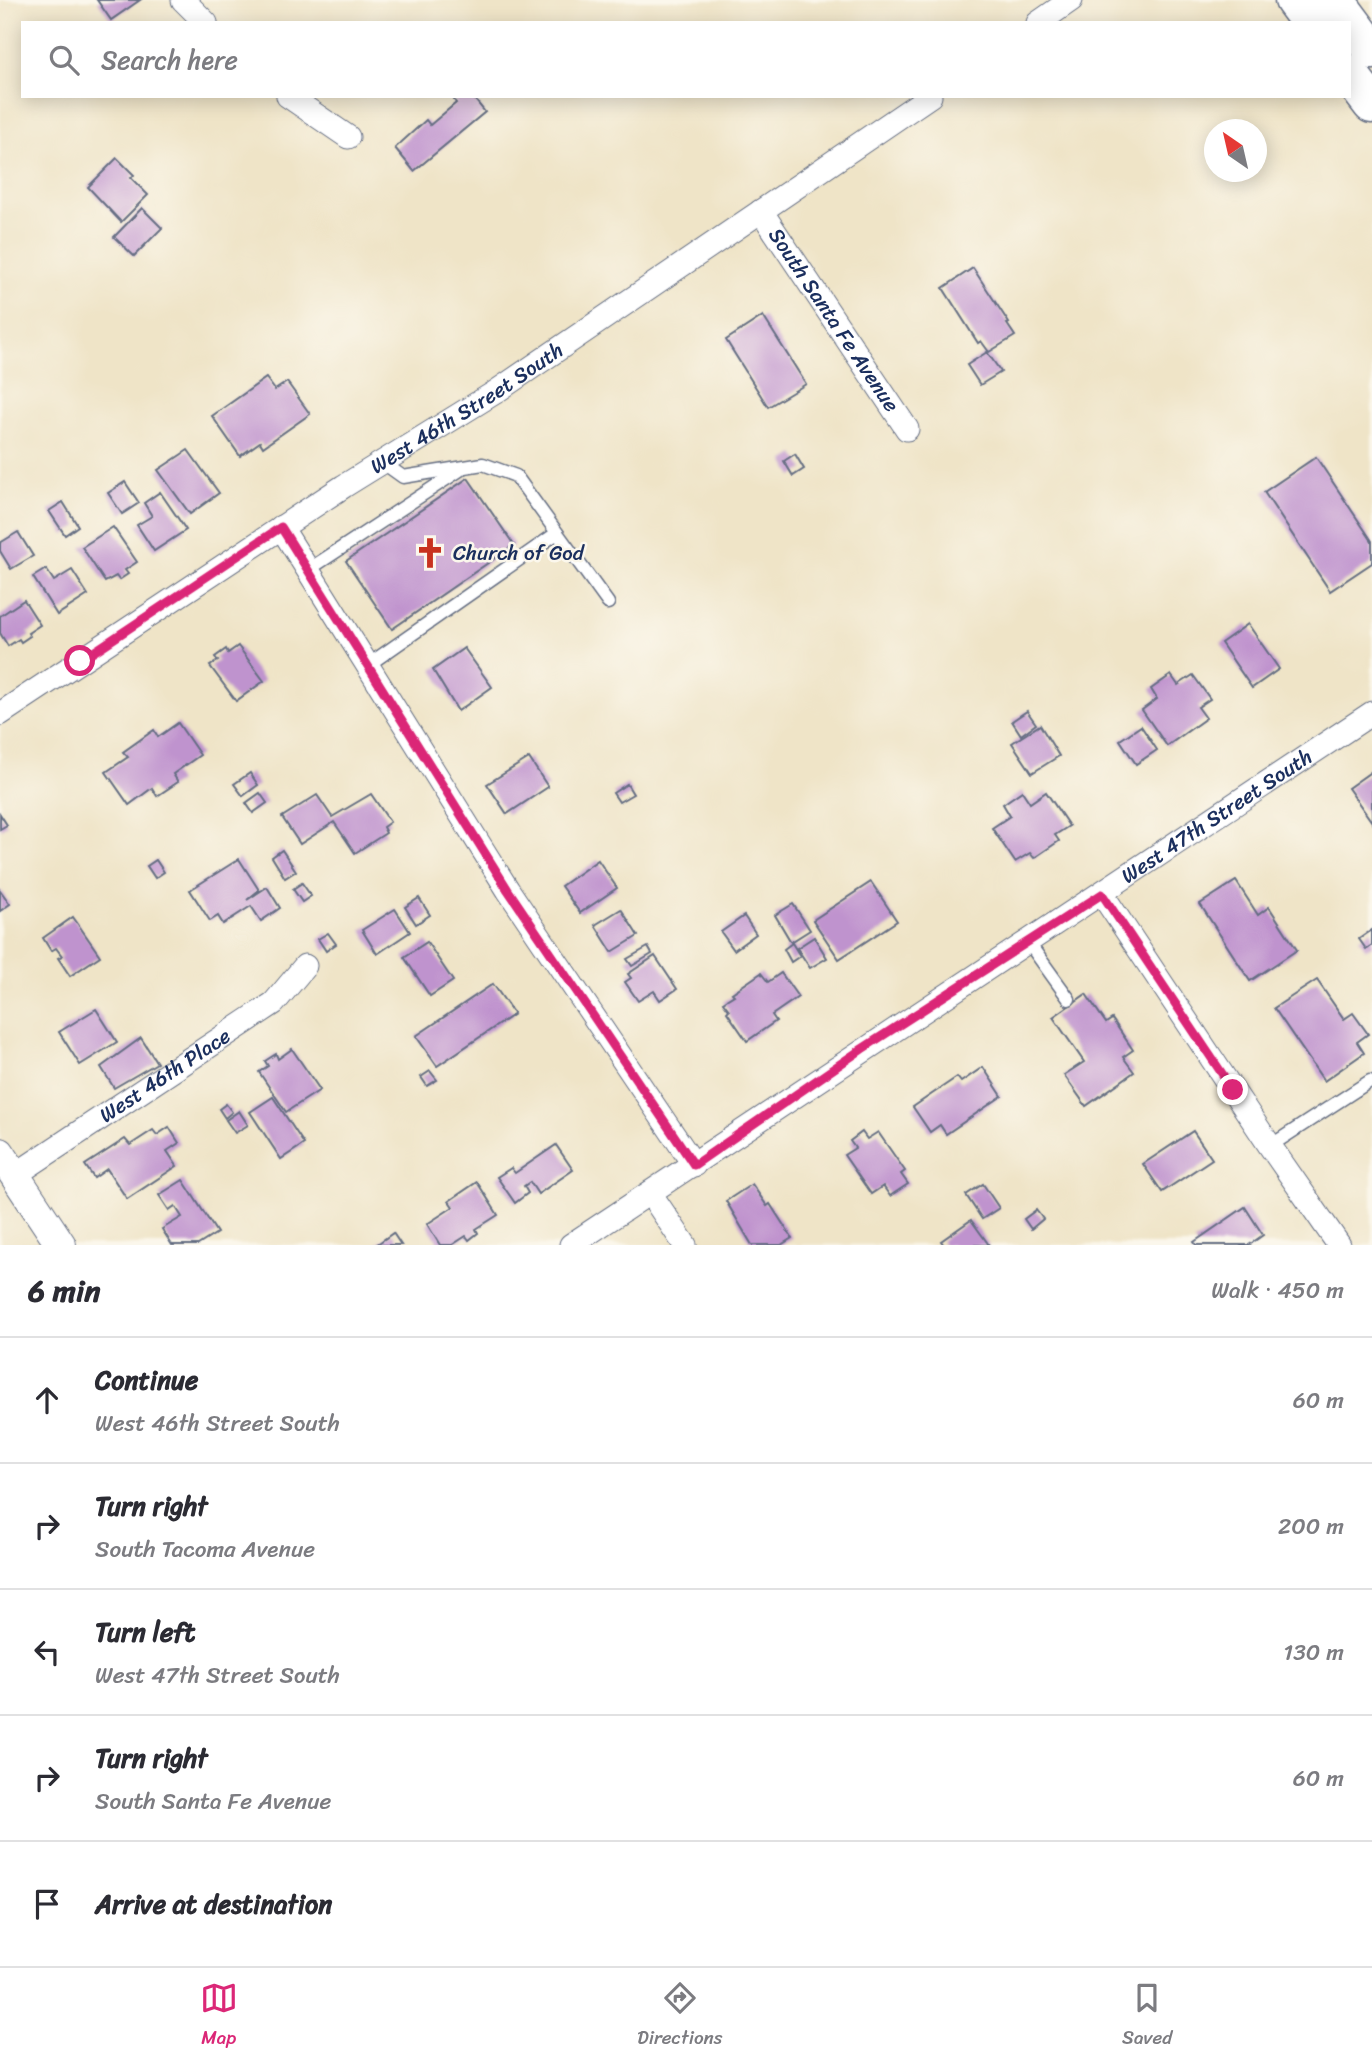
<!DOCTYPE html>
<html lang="en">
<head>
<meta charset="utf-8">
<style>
  :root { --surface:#fff; --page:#f7f7f7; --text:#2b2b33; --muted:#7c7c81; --line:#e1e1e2; --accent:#db2777 }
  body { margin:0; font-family:Sriracha,sans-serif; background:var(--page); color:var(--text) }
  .compass { position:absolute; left:1204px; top:119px; width:63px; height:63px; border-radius:50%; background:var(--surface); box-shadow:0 4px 18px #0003; rotate:326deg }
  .stop { position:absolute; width:21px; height:21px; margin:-16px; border:5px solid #db2777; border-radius:50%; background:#fff }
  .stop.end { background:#db2777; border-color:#fff; box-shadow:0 2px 7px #0008 }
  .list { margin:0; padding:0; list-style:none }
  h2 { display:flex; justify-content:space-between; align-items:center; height:91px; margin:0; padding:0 28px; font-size:30px }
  h2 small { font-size:23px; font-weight:400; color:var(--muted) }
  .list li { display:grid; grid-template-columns:46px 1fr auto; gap:21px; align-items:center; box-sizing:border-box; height:126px; padding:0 28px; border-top:2px solid var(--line) }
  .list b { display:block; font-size:26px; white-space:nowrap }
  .list p { margin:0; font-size:23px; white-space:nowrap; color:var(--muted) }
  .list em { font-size:23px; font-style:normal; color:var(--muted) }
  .icon { flex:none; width:38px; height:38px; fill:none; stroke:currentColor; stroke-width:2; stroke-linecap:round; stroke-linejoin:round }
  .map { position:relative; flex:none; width:1372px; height:1245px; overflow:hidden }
  .search { position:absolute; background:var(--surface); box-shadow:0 4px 18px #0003; left:21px; right:21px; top:21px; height:77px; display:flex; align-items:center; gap:18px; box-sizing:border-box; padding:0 24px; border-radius:0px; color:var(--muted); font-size:26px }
  .sheet { height:721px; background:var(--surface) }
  nav { display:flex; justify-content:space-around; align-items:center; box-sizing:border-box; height:98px; border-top:2px solid var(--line); background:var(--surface); font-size:19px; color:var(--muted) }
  nav a { display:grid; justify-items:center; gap:4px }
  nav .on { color:var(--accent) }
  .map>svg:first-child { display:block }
</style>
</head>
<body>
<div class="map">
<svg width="1372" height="1245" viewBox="0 0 1372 1245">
  <rect width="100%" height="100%" fill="#fbf7ec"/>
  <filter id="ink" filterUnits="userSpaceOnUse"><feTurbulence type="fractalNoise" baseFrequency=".0143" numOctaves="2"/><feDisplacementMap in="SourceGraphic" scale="14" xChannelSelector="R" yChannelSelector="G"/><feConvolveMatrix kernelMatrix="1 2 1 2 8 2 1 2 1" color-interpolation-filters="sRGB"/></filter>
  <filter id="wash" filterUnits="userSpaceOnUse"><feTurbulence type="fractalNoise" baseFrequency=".00686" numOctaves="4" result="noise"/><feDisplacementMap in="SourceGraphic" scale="28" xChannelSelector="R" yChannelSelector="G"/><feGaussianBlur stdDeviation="1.57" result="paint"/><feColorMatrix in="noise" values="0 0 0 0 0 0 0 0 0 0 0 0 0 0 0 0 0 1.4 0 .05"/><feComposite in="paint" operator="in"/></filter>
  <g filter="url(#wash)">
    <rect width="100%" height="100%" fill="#efe4c7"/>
    <g id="blocks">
      <g fill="#bf93ce">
        <polygon points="97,0 140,0 111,20"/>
        <polygon points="459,96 472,96 485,112 414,171 395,148 426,120 430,125 456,103 454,100"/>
        <polygon points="117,158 134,175 131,178 148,195 121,222 88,187"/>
        <polygon points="142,208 162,228 134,256 114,237"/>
        <polygon points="973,268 1009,323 1007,324 1015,336 989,352 981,341 978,343 943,288"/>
        <polygon points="763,316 806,384 768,407 726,340"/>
        <polygon points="987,352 1001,372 980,385 967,365"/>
        <polygon points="266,378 275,390 287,382 310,414 263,447 260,442 240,456 212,416"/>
        <polygon points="188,450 219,493 190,514 158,470"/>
        <polygon points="795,454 804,469 793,476 784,461"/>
        <polygon points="1316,457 1372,541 1372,563 1330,591 1264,492"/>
        <polygon points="468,478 514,545 392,629 346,561"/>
        <polygon points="125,482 139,503 122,514 108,493"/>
        <polygon points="160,492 186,530 154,551 137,525 152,516 144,503"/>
        <polygon points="63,502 78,526 65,535 49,511"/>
        <polygon points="113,527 137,562 125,570 128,574 119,580 116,576 105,582 82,547"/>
        <polygon points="18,532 33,556 11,569 0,551 0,543"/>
        <polygon points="46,569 54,581 72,570 88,595 57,615 33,577"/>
        <polygon points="24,600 40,625 28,633 30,636 21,642 19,639 8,646 0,633 0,616"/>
        <polygon points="1248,624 1279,669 1252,688 1221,643"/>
        <polygon points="238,646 264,681 236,701 210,666 218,661 215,657 226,649 228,653"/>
        <polygon points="464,648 492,687 458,711 433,670"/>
        <polygon points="1171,675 1178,685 1193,675 1210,699 1198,707 1206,718 1167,746 1142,710 1157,699 1151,689"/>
        <polygon points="1027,711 1036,724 1021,735 1012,721"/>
        <polygon points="178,723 200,755 173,774 178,782 157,796 152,788 129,805 106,772 128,757 123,752 154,730 158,737"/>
        <polygon points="1040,725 1059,756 1032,773 1012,743"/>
        <polygon points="1141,726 1157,750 1136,764 1120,740"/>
        <polygon points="529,758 548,787 507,814 487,784"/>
        <polygon points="1372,771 1372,822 1348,788"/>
        <polygon points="250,773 258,785 243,796 234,784"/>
        <polygon points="627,784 633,794 619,802 613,793"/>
        <polygon points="1022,791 1030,803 1046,792 1069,826 1055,835 1059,841 1034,858 1030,853 1015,862 992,828 1010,816 1003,804"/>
        <polygon points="260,793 267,803 253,813 246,803"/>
        <polygon points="371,794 390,822 383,827 386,833 355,853 334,822 300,844 282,817 317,795 332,817"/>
        <polygon points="0,814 7,825 0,829"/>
        <polygon points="282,850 296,871 285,878 272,857"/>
        <polygon points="239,859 259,890 247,900 267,887 280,908 261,921 251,906 223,924 218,916 210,921 190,890"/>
        <polygon points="156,860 164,872 155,878 147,866"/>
        <polygon points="598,860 617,888 580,913 561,886"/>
        <polygon points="1236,881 1258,915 1269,907 1297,950 1250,981 1200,904"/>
        <polygon points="871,882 897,921 839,959 813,920"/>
        <polygon points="302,883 311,896 302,902 293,889"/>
        <polygon points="0,890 10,904 0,911"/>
        <polygon points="419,898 430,915 416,924 405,907"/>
        <polygon points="793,904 810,930 791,942 775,915"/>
        <polygon points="395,909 410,932 377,954 362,930"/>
        <polygon points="621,909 638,936 612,952 595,925"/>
        <polygon points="744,916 756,934 734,950 721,932"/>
        <polygon points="73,917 100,956 70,976 58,958 62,956 56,948 51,951 43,938"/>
        <polygon points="1372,930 1372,945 1366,949 1359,939"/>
        <polygon points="328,933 336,944 326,951 318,939"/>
        <polygon points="814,937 827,958 810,968 797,948"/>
        <polygon points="427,942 453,981 430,996 404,957"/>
        <polygon points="792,943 800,956 791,962 784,949"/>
        <polygon points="648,947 652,954 632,966 627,959"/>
        <polygon points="655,956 677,989 660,1000 654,991 638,1001 625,982 631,978 628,974"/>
        <polygon points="761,973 768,982 781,973 798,997 772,1015 776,1021 747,1041 727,1012 729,1010 723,1002 734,995 732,993"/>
        <polygon points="1317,980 1344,1019 1353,1013 1368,1034 1357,1042 1364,1053 1324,1081 1274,1008"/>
        <polygon points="493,984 514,1014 437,1066 416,1036"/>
        <polygon points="1086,994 1106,1023 1112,1019 1133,1050 1123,1057 1134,1072 1086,1106 1064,1075 1084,1062 1053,1017"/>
        <polygon points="96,1009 117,1042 80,1065 59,1032"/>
        <polygon points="141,1038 157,1063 114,1088 101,1067"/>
        <polygon points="292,1049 320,1090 286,1112 259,1072 268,1066 265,1061 276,1054 278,1059"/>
        <polygon points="983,1067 1002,1096 946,1134 940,1125 930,1132 913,1107 957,1077 961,1082"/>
        <polygon points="430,1071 437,1080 427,1086 421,1077"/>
        <polygon points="273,1097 304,1144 281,1159 250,1112"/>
        <polygon points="226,1104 232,1112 225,1118 219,1109"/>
        <polygon points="239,1111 248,1125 235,1133 226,1120"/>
        <polygon points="169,1127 179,1143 167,1151 177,1166 127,1199 107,1169 94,1178 85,1165 125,1139 130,1145 153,1130 157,1135"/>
        <polygon points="1193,1131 1212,1159 1162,1192 1143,1164"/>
        <polygon points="862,1132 867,1139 878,1132 905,1171 901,1174 908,1184 890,1196 883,1186 871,1194 844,1155 855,1148 850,1141"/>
        <polygon points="556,1145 573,1170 538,1194 530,1182 524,1186 528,1193 515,1203 497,1177 511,1168 515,1173"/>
        <polygon points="183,1180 217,1233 198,1245 172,1245 162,1229 182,1217 175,1206 169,1210 159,1195"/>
        <polygon points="477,1182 498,1215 476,1229 478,1233 469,1240 466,1236 452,1245 440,1245 427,1224 453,1207 449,1201"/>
        <polygon points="752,1184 767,1206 770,1204 792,1238 781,1245 752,1245 726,1201"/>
        <polygon points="983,1184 999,1208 982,1219 966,1195"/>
        <polygon points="1245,1207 1263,1235 1249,1245 1196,1245 1194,1242"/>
        <polygon points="1036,1210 1043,1219 1031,1229 1024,1219"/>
        <polygon points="971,1220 989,1245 944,1245 941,1241"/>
        <polygon points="393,1233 401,1245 376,1245"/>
      </g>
    </g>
  </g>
  <g filter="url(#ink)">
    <use href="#blocks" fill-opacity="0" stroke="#656e83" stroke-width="2"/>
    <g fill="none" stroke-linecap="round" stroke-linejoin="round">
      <defs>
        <g id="service">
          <polyline points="382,462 403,477 483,464 516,476 608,603"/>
          <polyline points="308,570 460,470"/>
          <polyline points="368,665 557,533"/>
          <polyline points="1028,942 1069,999"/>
          <polyline points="1270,1146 1370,1081"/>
        </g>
        <g id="minor">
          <polyline points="183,0 206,23"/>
          <polyline points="1038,23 1071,0"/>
          <polyline points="288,96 348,137"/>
          <path id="s1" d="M761,211L907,429"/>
          <polyline points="281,527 508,890 694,1165"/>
          <path id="s2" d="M0,714L344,486L494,393L930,96"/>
          <polyline points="1102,894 1270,1146 1339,1245"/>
          <path id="s3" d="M15,1175L274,1003L305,966"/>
          <polyline points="650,1193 685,1245"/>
          <path id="s4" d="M571,1245L1372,713"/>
        </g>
        <polyline id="tertiary" points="0,1153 61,1245"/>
        <g id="motorway">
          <polyline points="1294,0 1311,23"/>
          <polyline points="1335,0 1372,50"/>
          <polyline points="1349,74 1372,104"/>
        </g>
      </defs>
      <use href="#service" stroke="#656e83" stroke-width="15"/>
      <use href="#minor" stroke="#656e83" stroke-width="25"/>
      <use href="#tertiary" stroke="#656e83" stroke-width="32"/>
      <use href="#motorway" stroke="#656e83" stroke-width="41"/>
      <use href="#service" stroke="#fff" stroke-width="12"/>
      <use href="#minor" stroke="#fff" stroke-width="23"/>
      <use href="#tertiary" stroke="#fff" stroke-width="30"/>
      <use href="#motorway" stroke="#fff" stroke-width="38"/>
    </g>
  </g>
  <g fill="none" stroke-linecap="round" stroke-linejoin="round" filter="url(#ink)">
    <polyline stroke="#db2777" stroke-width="9" points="80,661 281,527 508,890 694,1165 862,1049 1102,894 1233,1090"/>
  </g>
  <defs>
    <symbol id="church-bare" viewBox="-9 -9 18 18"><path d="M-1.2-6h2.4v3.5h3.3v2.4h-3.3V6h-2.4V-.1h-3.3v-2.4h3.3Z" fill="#c8321e" stroke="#fbf7ec" stroke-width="2.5" paint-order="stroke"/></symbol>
  </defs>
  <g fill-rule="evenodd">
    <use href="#church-bare" x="408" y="531" width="44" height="44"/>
  </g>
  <g text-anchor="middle" stroke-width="5" stroke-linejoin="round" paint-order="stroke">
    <g font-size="21" fill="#1b2f5e" stroke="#fbf7ec">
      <text dy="7" stroke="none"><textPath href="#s1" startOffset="131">South Santa Fe Avenue</textPath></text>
      <text dy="7" stroke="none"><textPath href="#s2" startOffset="558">West 46th Street South</textPath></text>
      <text dy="7" stroke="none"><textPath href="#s4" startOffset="775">West 47th Street South</textPath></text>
      <text dy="7" stroke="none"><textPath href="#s3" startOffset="180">West 46th Place</textPath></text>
    </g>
    <g font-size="21" fill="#1b2f5e" stroke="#fbf7ec" text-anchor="start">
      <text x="453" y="560">Church of God</text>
    </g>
  </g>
</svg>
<svg class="compass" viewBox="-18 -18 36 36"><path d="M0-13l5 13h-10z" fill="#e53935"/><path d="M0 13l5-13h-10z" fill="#7c7c81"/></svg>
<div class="stop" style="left:80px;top:661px"></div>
<div class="stop end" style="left:1233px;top:1090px"></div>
<div class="search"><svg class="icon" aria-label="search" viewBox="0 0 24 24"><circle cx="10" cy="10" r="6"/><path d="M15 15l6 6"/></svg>Search here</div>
</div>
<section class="sheet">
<h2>6 min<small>Walk · 450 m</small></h2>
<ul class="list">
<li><svg class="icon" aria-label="ahead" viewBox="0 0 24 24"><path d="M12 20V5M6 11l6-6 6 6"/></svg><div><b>Continue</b><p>West 46th Street South</p></div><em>60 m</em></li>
<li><svg class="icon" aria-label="right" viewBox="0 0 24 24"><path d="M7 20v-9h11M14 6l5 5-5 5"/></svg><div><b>Turn right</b><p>South Tacoma Avenue</p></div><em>200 m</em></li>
<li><svg class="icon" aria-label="left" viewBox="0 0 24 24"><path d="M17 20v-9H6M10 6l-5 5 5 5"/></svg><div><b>Turn left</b><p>West 47th Street South</p></div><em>130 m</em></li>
<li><svg class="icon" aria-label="right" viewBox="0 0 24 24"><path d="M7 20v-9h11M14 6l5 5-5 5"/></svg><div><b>Turn right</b><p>South Santa Fe Avenue</p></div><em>60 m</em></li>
<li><svg class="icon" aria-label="arrive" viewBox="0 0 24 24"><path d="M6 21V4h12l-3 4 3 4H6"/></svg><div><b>Arrive at destination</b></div></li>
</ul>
</section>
<nav>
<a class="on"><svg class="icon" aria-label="map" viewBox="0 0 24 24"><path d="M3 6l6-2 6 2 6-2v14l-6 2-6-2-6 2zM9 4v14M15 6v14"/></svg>Map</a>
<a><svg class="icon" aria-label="directions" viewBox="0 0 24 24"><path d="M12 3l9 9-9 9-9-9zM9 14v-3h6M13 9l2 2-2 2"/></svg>Directions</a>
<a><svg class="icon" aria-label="saved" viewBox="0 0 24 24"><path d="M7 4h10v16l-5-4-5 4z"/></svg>Saved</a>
</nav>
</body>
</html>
